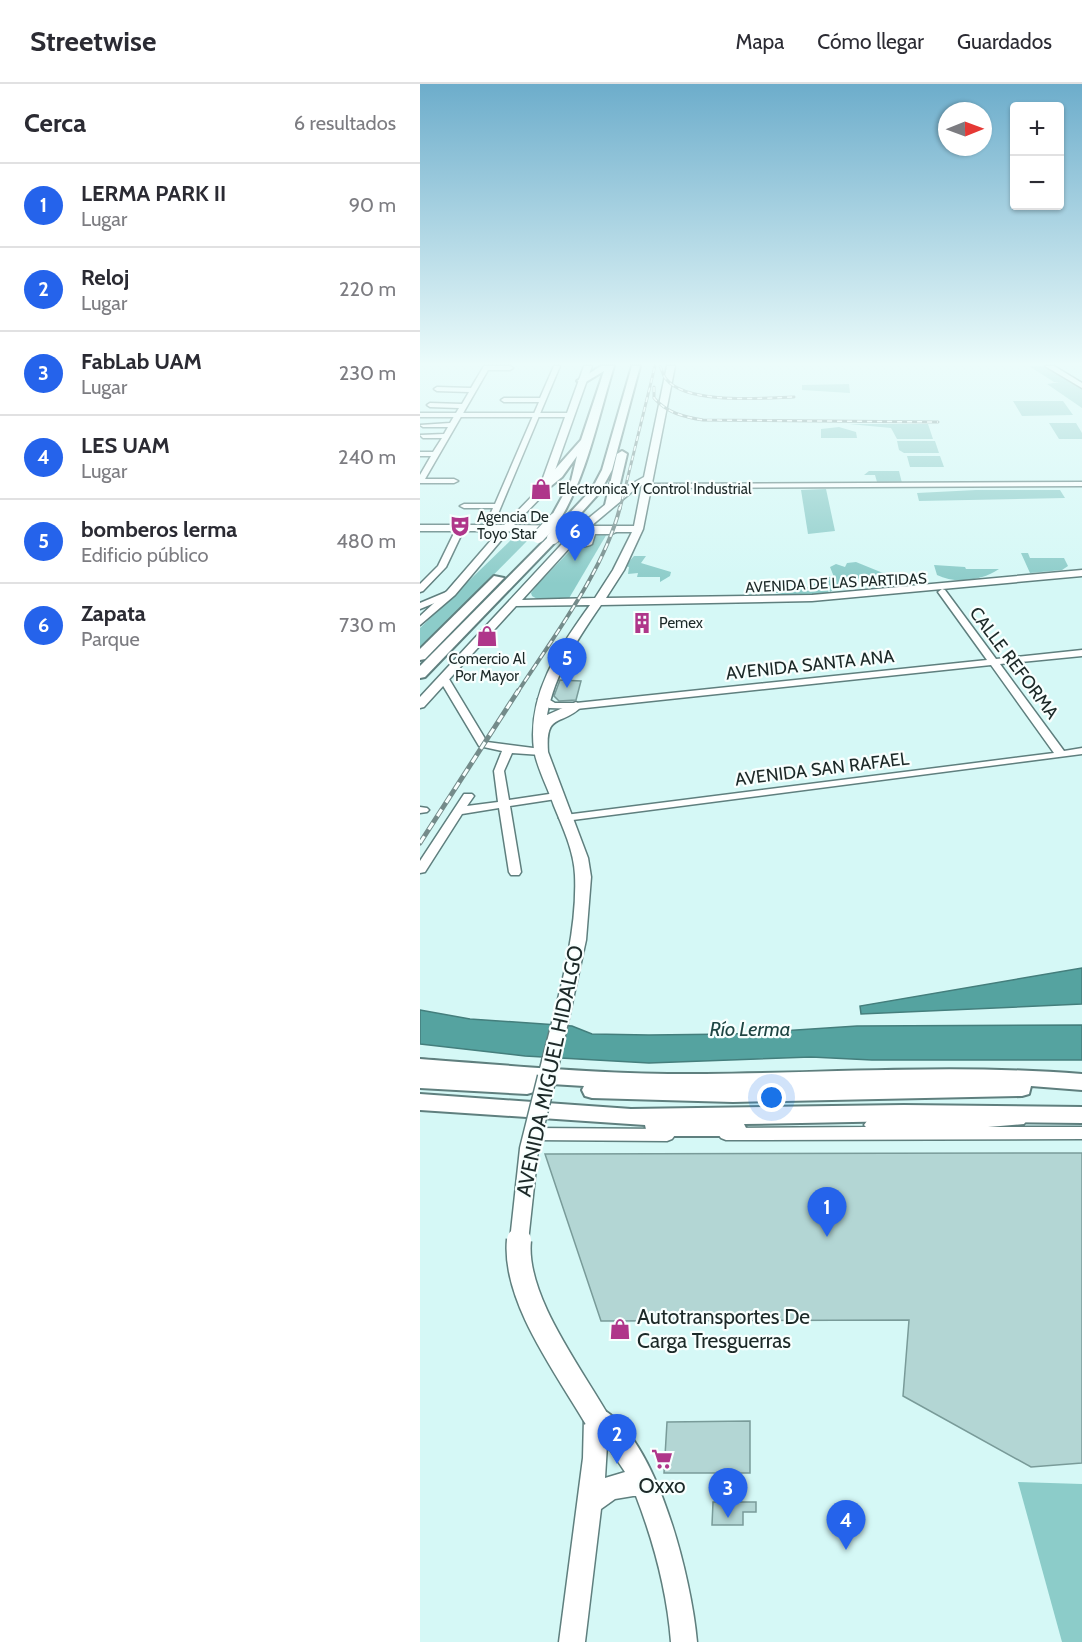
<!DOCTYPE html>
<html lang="es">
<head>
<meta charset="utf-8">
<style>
  :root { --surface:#fff; --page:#f7f7f7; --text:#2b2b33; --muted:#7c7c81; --line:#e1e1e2; --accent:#2563eb }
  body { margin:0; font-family:Cabin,sans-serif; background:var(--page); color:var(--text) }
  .controls { position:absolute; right:18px; top:18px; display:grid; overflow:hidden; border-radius:6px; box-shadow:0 2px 4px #0004 }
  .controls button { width:54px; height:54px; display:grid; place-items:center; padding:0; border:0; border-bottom:2px solid var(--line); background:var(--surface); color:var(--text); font:30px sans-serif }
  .compass { position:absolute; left:518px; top:18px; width:54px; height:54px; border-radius:50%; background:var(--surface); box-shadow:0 2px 4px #0004; rotate:89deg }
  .you { position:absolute; left:352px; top:1014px; width:21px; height:21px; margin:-15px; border:4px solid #fff; border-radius:50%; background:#1a73e8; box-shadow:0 0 0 9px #1a73e833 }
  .badge { display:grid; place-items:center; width:39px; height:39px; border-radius:50%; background:var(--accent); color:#fff; font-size:20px; font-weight:700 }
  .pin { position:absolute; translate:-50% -50px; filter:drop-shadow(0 2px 3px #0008) }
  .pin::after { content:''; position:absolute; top:32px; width:21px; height:18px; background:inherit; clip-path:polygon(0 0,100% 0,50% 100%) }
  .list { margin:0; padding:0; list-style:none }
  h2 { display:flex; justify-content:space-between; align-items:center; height:78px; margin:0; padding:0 24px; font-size:26px }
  h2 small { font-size:20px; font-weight:400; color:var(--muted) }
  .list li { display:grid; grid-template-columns:39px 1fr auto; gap:18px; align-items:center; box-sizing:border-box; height:84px; padding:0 24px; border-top:2px solid var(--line) }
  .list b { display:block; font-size:22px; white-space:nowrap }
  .list p { margin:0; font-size:20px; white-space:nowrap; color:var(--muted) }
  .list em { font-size:20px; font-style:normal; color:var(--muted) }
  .map { position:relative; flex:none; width:662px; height:1558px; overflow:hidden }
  header { display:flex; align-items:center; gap:36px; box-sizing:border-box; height:84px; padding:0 30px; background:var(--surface); border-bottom:2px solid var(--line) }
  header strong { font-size:28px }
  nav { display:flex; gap:33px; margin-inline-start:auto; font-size:21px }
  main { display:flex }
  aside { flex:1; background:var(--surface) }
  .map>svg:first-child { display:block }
</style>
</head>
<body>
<header>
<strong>Streetwise</strong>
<nav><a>Mapa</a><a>Cómo llegar</a><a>Guardados</a></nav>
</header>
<main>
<aside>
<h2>Cerca<small>6 resultados</small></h2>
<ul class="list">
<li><span class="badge">1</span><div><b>LERMA PARK II</b><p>Lugar</p></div><em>90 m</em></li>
<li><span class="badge">2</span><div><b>Reloj</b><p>Lugar</p></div><em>220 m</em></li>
<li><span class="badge">3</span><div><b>FabLab UAM</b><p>Lugar</p></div><em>230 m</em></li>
<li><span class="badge">4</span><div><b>LES UAM</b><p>Lugar</p></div><em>240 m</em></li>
<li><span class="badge">5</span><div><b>bomberos lerma</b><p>Edificio público</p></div><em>480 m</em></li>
<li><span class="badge">6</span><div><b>Zapata</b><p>Parque</p></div><em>730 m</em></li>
</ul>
</aside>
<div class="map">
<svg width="662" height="1558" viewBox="0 0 662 1558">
  <rect width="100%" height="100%" fill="#d5f8f6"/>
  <g fill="#8cccc9">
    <polygon points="609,282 627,282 662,305 662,324 627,300 640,298 634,298"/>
    <polygon points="429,300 430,309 382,306 382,301"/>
    <polygon points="593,317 643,317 653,331 602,332"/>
    <polygon points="629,339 656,339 662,349 662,355 639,355"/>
    <polygon points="429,340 508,340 513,355 477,355 471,344"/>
    <polygon points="419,343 436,348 437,354 401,354 401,345"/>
    <polygon points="477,357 515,357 519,369 484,369 479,366"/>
    <polygon points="487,372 520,372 524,383 490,383"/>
    <polygon points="449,387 479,387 482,399 413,400 457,398 455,391 444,391"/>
    <polygon points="406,405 415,447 388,450 381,406"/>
    <polygon points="556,406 640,406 645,414 499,417 497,409"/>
    <polygon points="188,448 148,516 119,516 112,512 111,509 117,501 166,450"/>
    <polygon points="102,452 112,452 0,565 0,544 92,455"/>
    <polygon points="601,469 608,469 610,474 644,474 648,482 642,486 610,489"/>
    <polygon points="214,472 226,472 221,479 251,488 250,492 240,498 240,493 217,493 218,489 208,490 209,483 205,482"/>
    <polygon points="436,478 463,489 463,493 426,495 410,508 408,493 414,493 410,483 416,480 425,483 427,479"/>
    <path d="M514,481L545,483L546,485H579C562,497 535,500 517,491Z"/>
    <polygon points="397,497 406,497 409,510 363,511 354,508 380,507 379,504 392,503"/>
    <polygon points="598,1398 662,1400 662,1558 642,1558"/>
  </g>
  <g fill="#55a3a0" stroke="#447e7c" stroke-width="1.5">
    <polygon points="662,884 662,920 441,930 440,922"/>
    <polygon points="0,926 50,935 152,942 172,950 229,951 314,950 437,942 662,941 662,976 452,976 391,973 229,979 105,972 0,960"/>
  </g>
  <g fill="#b3d6d4" stroke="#799b99" stroke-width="1.5">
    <polygon points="140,596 161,597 156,616 139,617 134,612"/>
    <polygon points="662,1069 662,1379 611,1383 483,1312 489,1236 181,1237 125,1070"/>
    <polygon points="330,1337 330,1389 244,1389 247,1338"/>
    <polygon points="293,1418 336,1418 336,1428 323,1428 323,1441 292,1441"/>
  </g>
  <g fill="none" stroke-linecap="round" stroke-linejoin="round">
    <defs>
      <g id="minor">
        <polygon points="64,282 90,282 93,284 90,286 68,286 5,395 34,395 38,397 34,399 0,399 0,391 11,372 0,372 0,368 13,368 22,354 3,354 0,351 24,350 28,343 3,343 0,341 30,339 39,324 10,323 7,321 10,319 42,320 49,308 17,307 14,305 17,303 51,304"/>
        <polygon points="134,282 140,282 72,444 65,446 64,444 73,424 44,424 40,422 44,420 75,420 119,318 84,318 81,316 84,314 120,314"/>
        <polygon points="662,398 662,402 227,404 223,402 227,400"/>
        <polygon points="38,441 45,443 26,483 3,507 0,508 0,500 18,482"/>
        <path d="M169,446H192L196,448L192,450H175L172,460C166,464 150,463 144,459L148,457H165Z"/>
        <polygon points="522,505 525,506 576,575 662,566 662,572 580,580 644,667 662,664 662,670 145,737 139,734 145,731 634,669 571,581 156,625 129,624 118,615 123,612 135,619 156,619 567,576 518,508"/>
        <polygon points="31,506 34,507 34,511 0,525 0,519"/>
        <polygon points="24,592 29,595 67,658 121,665 126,668 121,671 92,669 84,687 89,716 136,709 142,712 136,715 90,722 101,788 99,791 91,791 89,788 79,724 42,730 5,788 0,789 0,777 44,710 52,710 54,712 47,722 78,718 74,687 82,667 59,662 19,595"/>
        <polygon points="0,723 7,724 9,726 7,728 0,729"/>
        <polygon points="599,1030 604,1032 607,1036 604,1040 568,1043 662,1043 662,1055 306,1056 301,1054 298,1050 301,1046 306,1044 446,1043 444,1041 447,1037 452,1035"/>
        <polygon points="113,1044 247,1045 252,1047 255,1051 252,1055 247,1057 113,1056 108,1054 105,1050 108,1046"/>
      </g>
      <g id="major">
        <path d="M164,282H172L128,406L94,441L159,442L208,402L224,393L247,282H255L223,445L204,486L186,514L392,511L662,486V492L392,517L181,521C157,556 135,589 127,631L156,618L162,622C142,643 125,627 128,668L168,774L171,793L166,856L136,993L133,998L127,1000L121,998L118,993C133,930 158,857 155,791C154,767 143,744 134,722C128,704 117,684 114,666C107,610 139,564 170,521L96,522L4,623L0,624V613L153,448L89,447L35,511L0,541V532L27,507L79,447H0V441H84L119,405L145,333H0V329H147ZM222,401L214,442H171L214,406ZM164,448H212L193,486L175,514L102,516Z"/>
        <polygon points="625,282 634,282 662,299 662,304"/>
        <path d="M176,1322C237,1347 272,1498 277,1558H251C247,1507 234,1459 216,1412H213L195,1415L181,1425L165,1558H139L163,1374L164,1334L168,1326ZM187,1361L205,1388L185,1394Z"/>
      </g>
      <g id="highway">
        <path d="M181,282H194C178,333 167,392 139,437H131L130,435L151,397L157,372L142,393L131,402L122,400L161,356L184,287L164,299L157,297Z"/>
        <polygon points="212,282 220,282 192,386 180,408 154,437 146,437 146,433 172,405 182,386"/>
        <polygon points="202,367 207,370 195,421 190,424 185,421 197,370"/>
        <polygon points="129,452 139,454 5,593 0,594 0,582"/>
        <polygon points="74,492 84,494 5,575 0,576 0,565"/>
        <path d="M0,975C95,982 190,991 286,990C411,989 536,980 662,990V1006L611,1002L609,1010L602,1012L313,1018L172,1014L165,1012L162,1006L164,1002L115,999L117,1002L114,1008L107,1010L0,1004Z"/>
        <polygon points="0,1010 211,1025 484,1021 662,1023 662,1039 484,1037 324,1040 326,1044 323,1050 316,1052 234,1052 227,1050 225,1041 0,1026"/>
      </g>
    </defs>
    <use href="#minor" stroke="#5f7f7e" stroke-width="3"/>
    <use href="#major" stroke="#5f7f7e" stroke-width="3"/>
    <use href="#highway" stroke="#5f7f7e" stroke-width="4"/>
    <use href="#minor" fill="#fff" fill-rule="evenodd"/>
    <use href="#major" fill="#fff" fill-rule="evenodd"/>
    <use href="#highway" fill="#fff" fill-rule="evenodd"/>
    <defs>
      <g id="rail-far2">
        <path d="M240,282C242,286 243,292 246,295C267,321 343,314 374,313"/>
        <path d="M234,303V314C247,329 264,333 283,336L518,338"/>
        <polyline points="200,425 235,282"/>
      </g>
      <path id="rail-far1" d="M97,609C132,555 185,485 200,423"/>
      <polyline id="rail" points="0,759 98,607"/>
    </defs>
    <use href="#rail-far2" stroke="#748b8a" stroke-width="3"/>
    <use href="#rail-far1" stroke="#748b8a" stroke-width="4"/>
    <use href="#rail" stroke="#748b8a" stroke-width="5"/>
    <use href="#rail-far2" stroke="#f8fffe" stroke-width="1.5" stroke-dasharray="5" stroke-linecap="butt"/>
    <use href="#rail-far1" stroke="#f8fffe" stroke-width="2" stroke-dasharray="7" stroke-linecap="butt"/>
    <use href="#rail" stroke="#f8fffe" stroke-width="3" stroke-dasharray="8" stroke-linecap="butt"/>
    <defs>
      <polyline id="major-bridge-far1" points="99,1157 109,1065 127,993"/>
      <path id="major-bridge" d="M99,1156C93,1213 148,1286 176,1334"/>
      <g id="highway-bridge">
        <polyline points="118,453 135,435"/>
        <polyline points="133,454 150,435"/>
      </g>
    </defs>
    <use href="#major-bridge-far1" stroke="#5f7f7e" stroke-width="21" stroke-linecap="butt"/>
    <use href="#major-bridge" stroke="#5f7f7e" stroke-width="27" stroke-linecap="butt"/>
    <use href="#highway-bridge" stroke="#5f7f7e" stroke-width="14" stroke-linecap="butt"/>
    <use href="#major-bridge-far1" stroke="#fff" stroke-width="18"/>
    <use href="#major-bridge" stroke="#fff" stroke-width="24"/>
    <use href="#highway-bridge" stroke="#fff" stroke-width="12"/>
  </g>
  <linearGradient id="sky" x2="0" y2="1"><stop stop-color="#6dadcb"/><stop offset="0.56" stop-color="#ecfcfb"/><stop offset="1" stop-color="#ecfcfb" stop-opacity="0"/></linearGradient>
  <rect width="662" height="500" fill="url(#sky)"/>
  <defs>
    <symbol id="shop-bare" viewBox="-9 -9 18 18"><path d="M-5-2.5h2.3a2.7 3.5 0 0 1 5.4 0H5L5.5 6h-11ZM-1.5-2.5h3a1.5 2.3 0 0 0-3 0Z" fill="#af368a" stroke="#f8fffe" stroke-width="2.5" paint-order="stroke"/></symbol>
    <symbol id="theatre-bare" viewBox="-9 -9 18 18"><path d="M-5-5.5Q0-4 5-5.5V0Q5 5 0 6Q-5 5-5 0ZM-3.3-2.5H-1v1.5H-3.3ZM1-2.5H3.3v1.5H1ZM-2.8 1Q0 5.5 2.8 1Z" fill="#af368a" stroke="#f8fffe" stroke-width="2.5" paint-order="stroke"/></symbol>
    <symbol id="building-bare" viewBox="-9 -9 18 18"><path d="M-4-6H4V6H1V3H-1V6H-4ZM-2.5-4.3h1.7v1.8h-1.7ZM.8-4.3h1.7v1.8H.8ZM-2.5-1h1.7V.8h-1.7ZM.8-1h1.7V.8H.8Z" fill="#af368a" stroke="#f8fffe" stroke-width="2.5" paint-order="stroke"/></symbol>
    <symbol id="supermarket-bare" viewBox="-9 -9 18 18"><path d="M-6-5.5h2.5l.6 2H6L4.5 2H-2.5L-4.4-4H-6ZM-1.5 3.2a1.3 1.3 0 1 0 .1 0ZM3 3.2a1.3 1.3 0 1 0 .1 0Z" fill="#af368a" stroke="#f8fffe" stroke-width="2.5" paint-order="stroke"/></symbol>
  </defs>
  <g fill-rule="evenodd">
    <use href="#shop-bare" x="106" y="390" width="30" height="30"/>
    <use href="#theatre-bare" x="25" y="427" width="30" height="30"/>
    <use href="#building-bare" x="207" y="524" width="30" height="30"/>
    <use href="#shop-bare" x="52" y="537" width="30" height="30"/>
    <use href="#shop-bare" x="185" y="1230" width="30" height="30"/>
    <use href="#supermarket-bare" x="227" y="1360" width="30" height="30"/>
  </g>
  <g text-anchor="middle" stroke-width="4.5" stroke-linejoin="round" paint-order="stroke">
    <g font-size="15" fill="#1c2928" stroke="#f8fffe" text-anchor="start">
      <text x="138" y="410">Electronica Y Control Industrial</text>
      <text x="57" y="438">Agencia De<tspan x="57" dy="17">Toyo Star</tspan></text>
      <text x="239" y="544">Pemex</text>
      <text x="67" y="580" text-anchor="middle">Comercio Al<tspan x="67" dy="17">Por Mayor</tspan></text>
    </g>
    <g font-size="15" fill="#1c2928" stroke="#f8fffe">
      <text transform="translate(416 499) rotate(-3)" y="5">AVENIDA DE LAS PARTIDAS</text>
    </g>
    <g font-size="18" fill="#1c2928" stroke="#f8fffe">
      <text transform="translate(594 579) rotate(53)" y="6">CALLE REFORMA</text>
      <text transform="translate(390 581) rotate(-6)" y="6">AVENIDA SANTA ANA</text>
      <text transform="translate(402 685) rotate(-7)" y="6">AVENIDA SAN RAFAEL</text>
    </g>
    <g font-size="20" font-style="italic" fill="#1f4543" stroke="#f8fffe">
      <text x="330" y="952">Río Lerma</text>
    </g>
    <g font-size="21" fill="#1c2928" stroke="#f8fffe">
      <text transform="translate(130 987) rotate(-78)" y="7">AVENIDA MIGUEL HIDALGO</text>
    </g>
    <g font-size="21" fill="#1c2928" stroke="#f8fffe" text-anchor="start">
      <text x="217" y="1240">Autotransportes De<tspan x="217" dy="24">Carga Tresguerras</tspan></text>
      <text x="242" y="1409" text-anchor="middle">Oxxo</text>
    </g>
  </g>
</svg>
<div class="controls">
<button>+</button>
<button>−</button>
</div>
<svg class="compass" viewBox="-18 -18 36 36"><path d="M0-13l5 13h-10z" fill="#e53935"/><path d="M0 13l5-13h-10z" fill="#7c7c81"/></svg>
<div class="you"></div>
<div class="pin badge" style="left:407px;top:1153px">1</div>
<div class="pin badge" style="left:197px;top:1380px">2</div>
<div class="pin badge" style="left:308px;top:1434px">3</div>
<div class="pin badge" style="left:426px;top:1466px">4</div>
<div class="pin badge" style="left:147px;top:604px">5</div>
<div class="pin badge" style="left:155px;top:477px">6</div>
</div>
</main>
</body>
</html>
